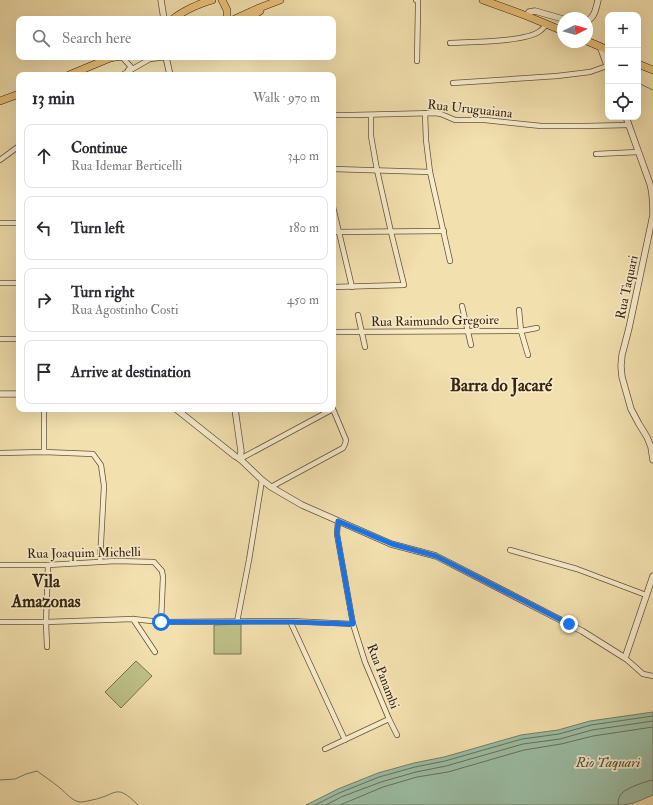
<!DOCTYPE html>
<html lang="en">
<head>
<meta charset="utf-8">
<style>
  :root { --surface:#fff; --page:#f2f2f3; --text:#2b2b33; --muted:#7c7c81; --line:#e1e1e2 }
  body { margin:0; font-family:"IM FELL Double Pica",serif; background:var(--page); color:var(--text) }
  .controls { position:absolute; right:12px; top:12px; display:grid; overflow:hidden; border-radius:8px; box-shadow:0 4px 16px #0002 }
  .controls button { width:36px; height:36px; display:grid; place-items:center; padding:0; border:0; border-bottom:1px solid var(--line); background:var(--surface); color:var(--text); font:20px sans-serif }
  .compass { position:absolute; left:557px; top:12px; width:36px; height:36px; border-radius:50%; background:var(--surface); box-shadow:0 4px 16px #0002; rotate:85deg }
  .stop { position:absolute; width:12px; height:12px; margin:-9px; border:3px solid #1a73e8; border-radius:50%; background:#fff }
  .stop.end { background:#1a73e8; border-color:#fff; box-shadow:0 1px 4px #0008 }
  .list { margin:0; padding:0; list-style:none }
  h2 { display:flex; justify-content:space-between; align-items:center; height:52px; margin:0; padding:0 16px; font-size:17px }
  h2 small { font-size:13px; font-weight:400; color:var(--muted) }
  .list li { display:grid; grid-template-columns:26px 1fr auto; gap:12px; align-items:center; box-sizing:border-box; height:64px; margin:0 8px 8px; padding:0 8px; border:1px solid var(--line); border-radius:8px }
  .list b { display:block; font-size:15px; white-space:nowrap }
  .list p { margin:0; font-size:13px; white-space:nowrap; color:var(--muted) }
  .list em { font-size:13px; font-style:normal; color:var(--muted) }
  .icon { flex:none; width:22px; height:22px; fill:none; stroke:currentColor; stroke-width:2; stroke-linecap:round; stroke-linejoin:round }
  .map { position:relative; flex:none; width:653px; height:805px; overflow:hidden }
  .search { position:absolute; background:var(--surface); box-shadow:0 4px 16px #0002; left:16px; top:16px; width:320px; height:44px; display:flex; align-items:center; gap:10px; box-sizing:border-box; padding:0 14px; border-radius:8px; color:var(--muted); font-size:15px }
  .panel { position:absolute; background:var(--surface); box-shadow:0 4px 16px #0002; left:16px; top:72px; width:320px; height:340px; border-radius:8px }
  .map>svg:first-child { display:block }
</style>
</head>
<body>
<div class="map">
<svg width="653" height="805" viewBox="0 0 653 805">
  <rect width="100%" height="100%" fill="#f2e0ae"/>
  <filter id="stains"><feTurbulence type="fractalNoise" baseFrequency=".005" numOctaves="4"/><feColorMatrix values="0 0 0 0 .2 0 0 0 0 .09 0 0 0 0 .02 0 0 0 .5 -.17"/></filter>
  <radialGradient id="worn" r=".72"><stop offset=".6" stop-color="#630" stop-opacity="0"/><stop offset="1" stop-color="#630" stop-opacity=".3"/></radialGradient>
  <g fill="#bdc188" stroke="#7a724c">
    <polygon points="241,624 241,654 214,654 214,625"/>
    <polygon points="136,661 152,676 121,708 105,692"/>
  </g>
  <polygon fill="#9cbea5" stroke="#74806a" points="653,712 653,795 634,803 624,805 306,805 338,789 378,773 414,763 444,757 521,735 558,730 590,721"/>
  <g fill="none" stroke-linecap="round" stroke-linejoin="round">
    <g stroke="#6a715b" stroke-width="1">
      <polyline points="315,805 339,793 379,777 415,767 445,761 522,739 559,734 591,725 653,716"/>
      <polyline points="326,805 341,797 381,782 416,772 446,766 523,744 560,739 592,730 653,721"/>
      <polyline points="340,805 383,787 417,777 448,772 524,750 561,744 593,736 653,727"/>
      <path d="M618,805C618,800 619,796 622,793C627,788 646,781 653,780"/>
    </g>
    <g stroke="#74806a" stroke-width="1">
      <polyline points="638,83 653,90"/>
      <path d="M0,780L15,779L26,774L37,771C45,777 53,782 60,788C66,793 72,801 80,802C84,802 88,801 92,800C118,795 115,782 138,805"/>
    </g>
    <defs>
      <g id="minor">
        <polyline points="416,0 418,0 418,8 417,61"/>
        <path d="M450,43C470,42 526,42 540,31C543,29 545,26 546,24"/>
        <polyline points="112,58 123,58 131,67 128,70"/>
        <polyline points="122,75 150,59 166,57"/>
        <polyline points="453,83 557,76 590,72 607,66"/>
        <polyline points="425,113 426,140 430,172 450,261"/>
        <polyline points="333,115 353,115 435,113 441,114 455,120 485,120 541,126 585,126 629,125"/>
        <polyline points="596,154 638,152"/>
        <polyline points="0,160 19,146"/>
        <polyline points="333,169 430,172"/>
        <polyline points="333,207 352,287"/>
        <polyline points="0,223 19,223"/>
        <polyline points="333,232 444,231"/>
        <polyline points="0,283 19,283"/>
        <polyline points="333,287 404,285 391,232 377,170 371,136 371,115"/>
        <polyline points="462,306 471,345"/>
        <polyline points="519,310 521,331 528,355"/>
        <polyline points="358,315 365,347"/>
        <polyline points="333,332 521,331 537,328"/>
        <polyline points="0,339 19,339"/>
        <polyline points="44,452 44,409"/>
        <polyline points="0,453 44,452 93,454 101,465 104,486 100,561"/>
        <polyline points="240,459 333,409 346,440 345,444 343,448 271,487"/>
        <polyline points="338,521 337,534 353,624 365,662 389,719 397,735"/>
        <polyline points="510,550 577,569 646,595"/>
        <polyline points="0,565 48,565 116,561 154,562 162,571 163,577 161,622"/>
        <polyline points="133,619 155,652"/>
        <polyline points="290,621 345,740"/>
        <polyline points="0,622 46,622 133,619 161,622 290,621 353,624"/>
        <polyline points="237,622 249,560 262,480"/>
        <polyline points="47,647 46,622 48,565"/>
        <polyline points="625,658 643,674 653,676"/>
        <polyline points="325,749 389,719"/>
      </g>
      <g id="tertiary">
        <polyline points="161,0 164,19"/>
        <polyline points="527,16 529,12 535,11 563,19"/>
        <path d="M587,21C595,17 596,8 598,0"/>
        <polyline points="600,46 608,68"/>
        <polyline points="166,57 170,75"/>
        <path d="M626,117L650,184C653,194 653,204 653,215L629,328L622,355L621,366L622,377L631,409L639,424L647,437L651,447L653,460"/>
        <polyline points="0,394 19,394"/>
        <polyline points="176,409 235,456 240,459 262,480 271,487 302,505 391,544 436,556 582,631 625,658 653,576"/>
        <polyline points="235,409 241,451 240,459"/>
      </g>
      <g id="primary">
        <polyline points="222,0 227,10 227,19"/>
        <polyline points="483,0 527,16 563,31"/>
        <path d="M173,19C183,11 200,3 212,0"/>
        <polyline points="235,19 259,8 280,0"/>
        <polyline points="247,19 260,11"/>
        <polyline points="587,41 608,50"/>
        <polyline points="166,57 167,57"/>
        <polyline points="638,64 653,70"/>
        <polyline points="69,75 110,58 115,57"/>
        <polyline points="0,101 19,94"/>
      </g>
    </defs>
    <use href="#minor" stroke="#665338" stroke-width="6"/>
    <use href="#tertiary" stroke="#665338" stroke-width="7"/>
    <use href="#primary" stroke="#372411" stroke-width="8"/>
    <use href="#minor" stroke="#f7ebca" stroke-width="4.5"/>
    <use href="#tertiary" stroke="#f7ebca" stroke-width="5.5"/>
    <use href="#primary" stroke="#e9c077" stroke-width="7"/>
  </g>
  <g fill="none" stroke-linecap="round" stroke-linejoin="round">
    <polyline stroke="#1a73e8" stroke-width="5" points="161,622 290,622 353,624 337,534 338,521 392,544 436,556 569,624"/>
  </g>
  <g text-anchor="middle" stroke-width="3.5" stroke-linejoin="round" paint-order="stroke">
    <g font-size="13" fill="#372411" stroke="#f7ebca">
      <text transform="translate(470 108) rotate(6)" y="5">Rua Uruguaiana</text>
      <text transform="translate(626 287) rotate(-78)" y="5">Rua Taquari</text>
      <text transform="translate(435 320) rotate(-1)" y="5">Rua Raimundo Gregoire</text>
      <text transform="translate(84 552) rotate(-1)" y="5">Rua Joaquim Michelli</text>
      <text transform="translate(384 676) rotate(69)" y="5">Rua Panambi</text>
    </g>
    <g font-size="14" font-style="italic" fill="#55523d" stroke="#f7ebca">
      <text x="608" y="767">Rio Taquari</text>
    </g>
    <g font-size="17" font-weight="bold" fill="#372411" stroke="#f7ebca">
      <text x="501" y="391">Barra do Jacaré</text>
      <text x="46" y="587">Vila<tspan x="46" dy="20">Amazonas</tspan></text>
    </g>
  </g>
  <rect width="100%" height="100%" filter="url(#stains)"/>
  <rect width="100%" height="100%" fill="url(#worn)"/>
</svg>
<div class="controls">
<button>+</button>
<button>−</button>
<button><svg class="icon" aria-label="locate" viewBox="0 0 24 24"><circle cx="12" cy="12" r="6"/><path d="M12 2v4M12 18v4M2 12h4M18 12h4"/></svg></button>
</div>
<svg class="compass" viewBox="-18 -18 36 36"><path d="M0-13l5 13h-10z" fill="#e53935"/><path d="M0 13l5-13h-10z" fill="#7c7c81"/></svg>
<div class="stop" style="left:161px;top:622px"></div>
<div class="stop end" style="left:569px;top:624px"></div>
<div class="search"><svg class="icon" aria-label="search" viewBox="0 0 24 24"><circle cx="10" cy="10" r="6"/><path d="M15 15l6 6"/></svg>Search here</div>
<section class="panel">
<h2>13 min<small>Walk · 970 m</small></h2>
<ul class="list">
<li><svg class="icon" aria-label="ahead" viewBox="0 0 24 24"><path d="M12 20V5M6 11l6-6 6 6"/></svg><div><b>Continue</b><p>Rua Idemar Berticelli</p></div><em>340 m</em></li>
<li><svg class="icon" aria-label="left" viewBox="0 0 24 24"><path d="M17 20v-9H6M10 6l-5 5 5 5"/></svg><div><b>Turn left</b></div><em>180 m</em></li>
<li><svg class="icon" aria-label="right" viewBox="0 0 24 24"><path d="M7 20v-9h11M14 6l5 5-5 5"/></svg><div><b>Turn right</b><p>Rua Agostinho Costi</p></div><em>450 m</em></li>
<li><svg class="icon" aria-label="arrive" viewBox="0 0 24 24"><path d="M6 21V4h12l-3 4 3 4H6"/></svg><div><b>Arrive at destination</b></div></li>
</ul>
</section>
</div>
</body>
</html>
